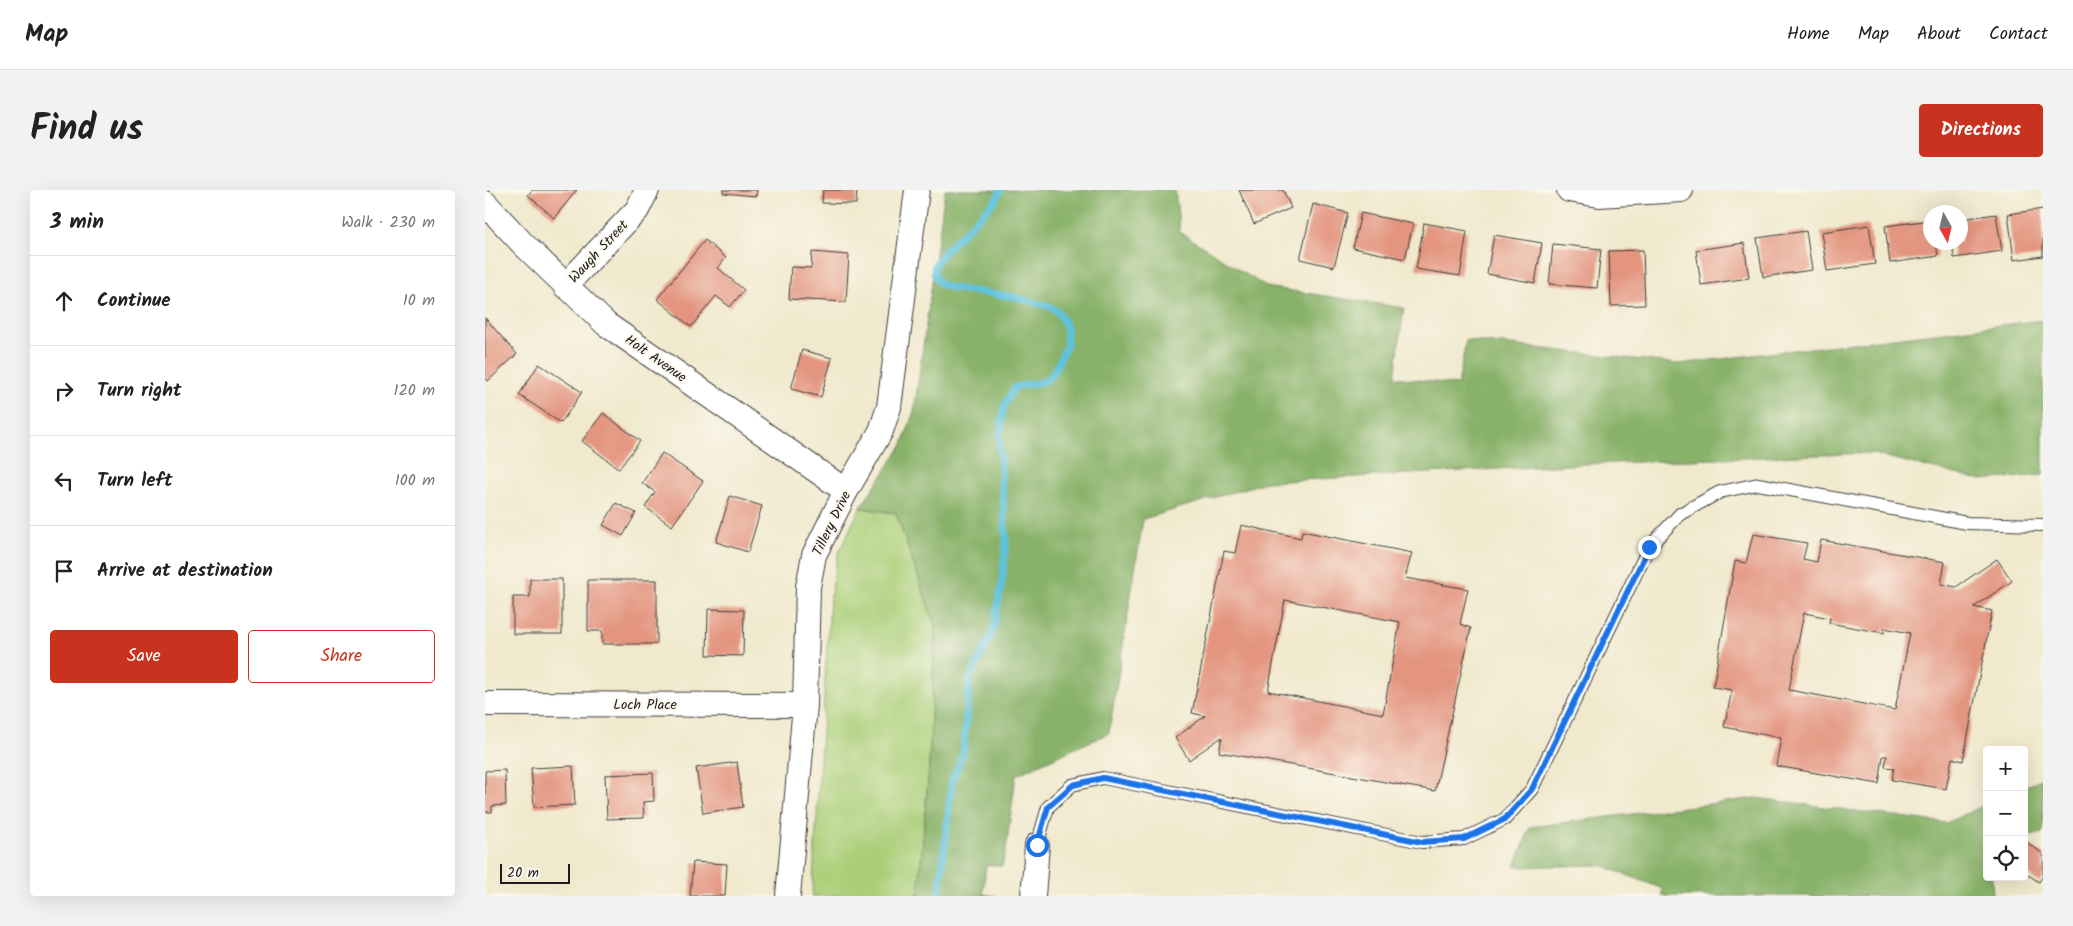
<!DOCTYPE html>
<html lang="en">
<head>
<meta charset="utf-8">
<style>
  :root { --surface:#fff; --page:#f2f2f2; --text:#222; --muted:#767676; --line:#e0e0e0; --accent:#c8321e }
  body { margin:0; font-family:Kalam,sans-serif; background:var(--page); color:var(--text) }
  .controls { position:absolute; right:15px; bottom:15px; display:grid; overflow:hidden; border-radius:5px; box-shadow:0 5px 20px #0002 }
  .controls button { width:45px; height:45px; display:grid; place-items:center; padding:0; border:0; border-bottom:1px solid var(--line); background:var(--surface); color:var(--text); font:25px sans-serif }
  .compass { position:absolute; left:1438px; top:15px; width:45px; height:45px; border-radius:50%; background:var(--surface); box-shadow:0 5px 20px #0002; rotate:172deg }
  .scale { position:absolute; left:15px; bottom:12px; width:70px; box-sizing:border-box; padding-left:5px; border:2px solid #1c1c1c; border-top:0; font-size:14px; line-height:18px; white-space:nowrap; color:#1c1c1c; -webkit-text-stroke:4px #fbf7ec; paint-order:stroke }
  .stop { position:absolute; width:15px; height:15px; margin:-11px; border:4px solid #1a73e8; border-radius:50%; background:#fff }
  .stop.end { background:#1a73e8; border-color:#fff; box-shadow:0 1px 5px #0008 }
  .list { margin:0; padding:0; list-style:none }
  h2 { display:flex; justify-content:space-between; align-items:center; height:65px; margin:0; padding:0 20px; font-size:21px }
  h2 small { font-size:16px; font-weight:400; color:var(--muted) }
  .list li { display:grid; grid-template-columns:32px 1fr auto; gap:15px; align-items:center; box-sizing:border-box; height:90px; padding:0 20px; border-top:1px solid var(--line) }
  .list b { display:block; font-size:19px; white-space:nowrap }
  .list em { font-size:16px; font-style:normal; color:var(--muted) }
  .actions { display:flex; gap:10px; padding:15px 20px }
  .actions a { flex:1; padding:11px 0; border:1px solid var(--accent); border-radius:5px; text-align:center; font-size:18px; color:var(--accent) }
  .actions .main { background:var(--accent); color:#fff }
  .icon { flex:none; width:28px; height:28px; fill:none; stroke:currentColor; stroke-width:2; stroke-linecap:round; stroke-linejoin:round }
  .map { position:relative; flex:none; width:1558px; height:706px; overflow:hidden; border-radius:5px }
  header { display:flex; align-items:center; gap:30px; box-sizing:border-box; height:70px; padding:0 25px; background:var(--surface); border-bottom:1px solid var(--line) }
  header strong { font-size:24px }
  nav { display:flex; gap:28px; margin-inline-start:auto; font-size:18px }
  .intro { display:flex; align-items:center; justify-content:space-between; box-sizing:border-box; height:120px; padding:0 30px }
  h1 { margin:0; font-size:35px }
  .button { padding:12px 22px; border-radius:5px; background:var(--accent); color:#fff; font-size:18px; font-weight:700 }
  main { display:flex; gap:30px; padding:0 30px }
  aside { flex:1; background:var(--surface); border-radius:5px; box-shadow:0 5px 20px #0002 }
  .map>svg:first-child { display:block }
</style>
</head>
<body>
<header>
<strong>Map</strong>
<nav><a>Home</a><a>Map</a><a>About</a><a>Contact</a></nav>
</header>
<div class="intro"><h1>Find us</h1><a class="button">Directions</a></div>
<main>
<aside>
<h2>3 min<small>Walk · 230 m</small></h2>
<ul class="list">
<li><svg class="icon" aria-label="ahead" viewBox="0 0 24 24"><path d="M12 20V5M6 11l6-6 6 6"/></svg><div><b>Continue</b></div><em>10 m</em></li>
<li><svg class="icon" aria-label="right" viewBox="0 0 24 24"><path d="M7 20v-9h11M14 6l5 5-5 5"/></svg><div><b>Turn right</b></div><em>120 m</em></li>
<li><svg class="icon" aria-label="left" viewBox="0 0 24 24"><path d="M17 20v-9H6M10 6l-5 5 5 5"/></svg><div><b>Turn left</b></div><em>100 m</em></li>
<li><svg class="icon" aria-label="arrive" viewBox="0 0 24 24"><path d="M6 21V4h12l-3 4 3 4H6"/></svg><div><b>Arrive at destination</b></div></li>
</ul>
<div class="actions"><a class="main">Save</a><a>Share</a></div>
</aside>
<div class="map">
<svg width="1558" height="706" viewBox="0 0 1558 706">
  <rect width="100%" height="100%" fill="#fbf7ec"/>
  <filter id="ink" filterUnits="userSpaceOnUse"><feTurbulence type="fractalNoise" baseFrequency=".02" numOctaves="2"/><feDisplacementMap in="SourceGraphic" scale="10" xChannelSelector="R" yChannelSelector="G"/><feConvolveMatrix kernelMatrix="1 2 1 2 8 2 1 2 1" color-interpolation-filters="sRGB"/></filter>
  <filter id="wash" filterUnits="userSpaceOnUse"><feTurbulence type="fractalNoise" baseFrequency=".0096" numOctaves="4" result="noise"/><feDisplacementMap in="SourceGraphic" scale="20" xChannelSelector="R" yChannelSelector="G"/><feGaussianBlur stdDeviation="1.12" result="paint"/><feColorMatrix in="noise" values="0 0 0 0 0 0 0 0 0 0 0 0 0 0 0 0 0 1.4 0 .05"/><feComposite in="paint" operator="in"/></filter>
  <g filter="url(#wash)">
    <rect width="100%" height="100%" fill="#f0e9cd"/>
    <polygon fill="#abcf79" stroke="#64764a" points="375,318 411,323 450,435 444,578 433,706 327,706 345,409 353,364"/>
    <g fill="#88b269" stroke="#526742">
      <polygon points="460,0 690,0 695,42 781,97 919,118 910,187 973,195 981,150 1194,174 1558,130 1558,285 1495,290 1385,263 1102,274 781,292 658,329 624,543 531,585 521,660 517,676 501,675 498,704 511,706 433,706 444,578 450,436 411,323 375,318 418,254 429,221"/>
      <polygon points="1558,588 1558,643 1539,646 1539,597"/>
      <polygon points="1271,608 1461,633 1502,614 1502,687 1507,687 1508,706 1176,706 1178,699 1116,675 1030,677 1045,637"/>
    </g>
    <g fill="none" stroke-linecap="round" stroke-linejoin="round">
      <polyline stroke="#5dc2db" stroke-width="7" points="454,706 467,591 478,563 485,488 508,441 517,393 521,351 514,251 519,216 530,197 561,191 568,183 582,155 581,136 573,122 566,117 530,107 466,98 455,94 449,84 450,75 461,60 510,11 516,0"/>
    </g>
    <g id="blocks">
      <g fill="#e39580" fill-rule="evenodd">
        <polygon points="47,0 92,0 69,28 43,5"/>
        <polygon points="238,0 272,0 271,6 238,3"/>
        <polygon points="338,0 372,0 371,14 337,13"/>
        <polygon points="754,0 798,0 806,18 769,34"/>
        <polygon points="828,14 863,23 849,77 815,69"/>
        <polygon points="1558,19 1558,66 1529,70 1523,24"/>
        <polygon points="876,23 928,34 920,69 868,58"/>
        <polygon points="1511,24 1517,61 1469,68 1467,52 1476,52 1476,29"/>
        <polygon points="1446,30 1446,52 1451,52 1453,66 1405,73 1400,36"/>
        <polygon points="939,33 982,41 975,86 931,79"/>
        <polygon points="1384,35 1390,74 1342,81 1336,42"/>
        <polygon points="1321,41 1327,80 1278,87 1272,48"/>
        <polygon points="1009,45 1057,53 1050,93 1002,84"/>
        <polygon points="220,50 241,68 233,78 259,100 245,117 231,106 206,137 172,109"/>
        <polygon points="1259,53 1264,88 1216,95 1211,60"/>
        <polygon points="1068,54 1116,59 1112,98 1064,94"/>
        <polygon points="1158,60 1160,115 1126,116 1124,61"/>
        <polygon points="327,62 364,65 361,112 304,109 306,77 326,78"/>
        <polygon points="0,128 32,164 3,191 0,188"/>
        <polygon points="317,160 347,168 336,207 306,199"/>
        <polygon points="54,174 97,202 76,233 34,205"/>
        <polygon points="118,223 155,251 134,279 97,251"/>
        <polygon points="177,263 218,291 187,336 160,317 170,302 157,293"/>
        <polygon points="245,306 277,316 263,362 231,352"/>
        <polygon points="131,313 151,323 138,346 118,335"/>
        <path d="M756,335L816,348L817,341L927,363L920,388L983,399L975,434L986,438L950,601L734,562L737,547L704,570L690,548L720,526L707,523L739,361L750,363ZM800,410L915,432L898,524L783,501Z"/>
        <path d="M1268,344L1322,353L1318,369L1332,372L1336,350L1460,372L1456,394L1471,397L1512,369L1527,391L1489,417L1507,421L1478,571L1467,568L1461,599L1407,590L1409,578L1400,577L1402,566H1398L1394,594L1291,576L1296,548L1239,537L1247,500L1228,497L1250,371L1261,373ZM1319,423L1345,428L1344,433L1399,443V438L1425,443L1410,520L1304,500Z"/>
        <polygon points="45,389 77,389 77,444 28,444 28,407 45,407"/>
        <polygon points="103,390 172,390 172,454 117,454 117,441 103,441"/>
        <polygon points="223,419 259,420 258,466 222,465"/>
        <polygon points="252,572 258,617 218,623 211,578"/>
        <polygon points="88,576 90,615 49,617 46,578"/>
        <polygon points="20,580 21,615 7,616 7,622 0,622 0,581"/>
        <polygon points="168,583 169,611 158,612 159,628 122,629 120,585"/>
        <polygon points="1543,653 1558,664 1558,686 1554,692 1539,682 1539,659"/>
        <polygon points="208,672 242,674 240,706 205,706"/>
      </g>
    </g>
  </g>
  <g filter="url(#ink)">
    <use href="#blocks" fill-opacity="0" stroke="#3c3b37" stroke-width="1"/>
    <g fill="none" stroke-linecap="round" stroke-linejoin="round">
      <defs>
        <polyline id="lane" points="552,655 563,617 587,595 618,588 937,652 979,649 1020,629 1047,599 1164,357 1195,324 1235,302 1273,294 1482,333 1558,335"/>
        <g id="street">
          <polyline points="1084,0 1114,5 1196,0"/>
          <polyline points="0,13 38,54 121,134 361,301"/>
          <polyline points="80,96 152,20 162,0"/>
          <polyline points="0,514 320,515"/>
          <polyline points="303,706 320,515 323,397 329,365 361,301 396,241 404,217 432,0"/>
          <polyline points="548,706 552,655"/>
        </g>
      </defs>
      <use href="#lane" stroke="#3c3b37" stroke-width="14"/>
      <use href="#street" stroke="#3c3b37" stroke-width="26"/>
      <use href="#lane" stroke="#fff" stroke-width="12"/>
      <use href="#street" stroke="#fff" stroke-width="24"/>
    </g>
  </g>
  <g fill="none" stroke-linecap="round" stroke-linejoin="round" filter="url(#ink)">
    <polyline stroke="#1a73e8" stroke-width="6" points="552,655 563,617 588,595 618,588 937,652 979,649 1020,629 1047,599 1164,357"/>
  </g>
  <g text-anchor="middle" stroke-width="4" stroke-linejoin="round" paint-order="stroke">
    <g font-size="14" fill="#1c1c1c" stroke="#fbf7ec">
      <text transform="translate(113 61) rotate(-47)" y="5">Waugh Street</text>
      <text transform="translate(171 168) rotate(35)" y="5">Holt Avenue</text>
      <text transform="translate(346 333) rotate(-64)" y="5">Tillery Drive</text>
      <text x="160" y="519">Loch Place</text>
    </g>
  </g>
</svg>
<div class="controls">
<button>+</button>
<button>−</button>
<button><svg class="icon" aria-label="locate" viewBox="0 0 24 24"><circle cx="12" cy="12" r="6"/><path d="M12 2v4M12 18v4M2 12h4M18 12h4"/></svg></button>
</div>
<svg class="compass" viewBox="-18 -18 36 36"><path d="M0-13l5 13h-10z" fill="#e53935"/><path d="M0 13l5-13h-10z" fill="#767676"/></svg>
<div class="scale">20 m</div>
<div class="stop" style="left:552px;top:655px"></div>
<div class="stop end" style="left:1164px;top:357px"></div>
</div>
</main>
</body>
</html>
